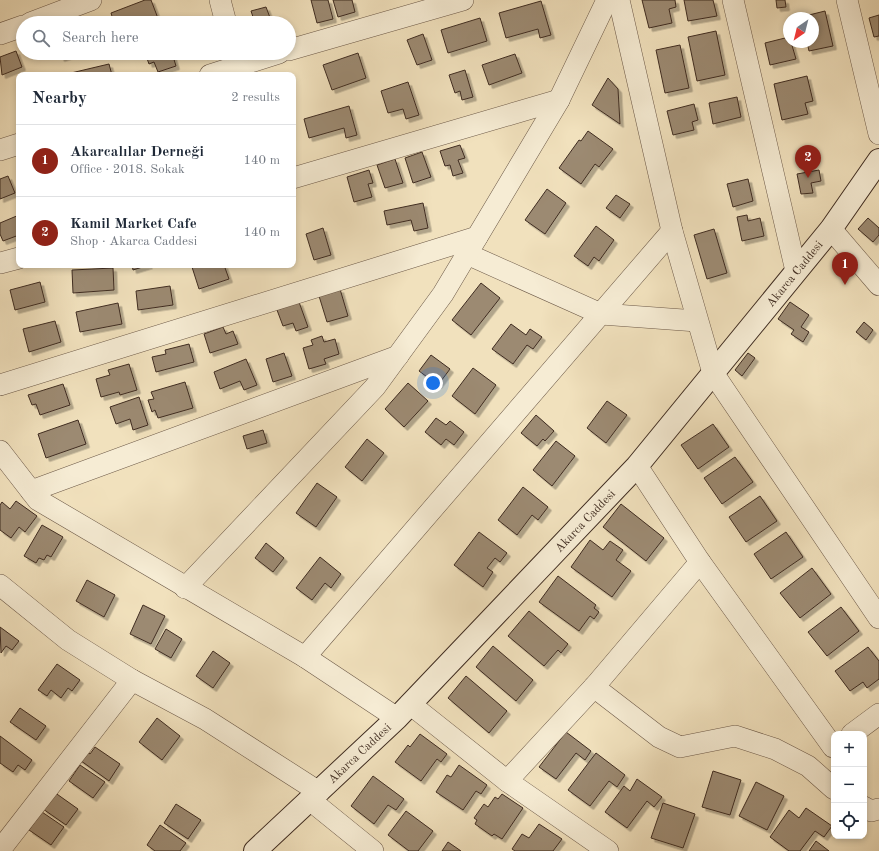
<!DOCTYPE html>
<html lang="en">
<head>
<meta charset="utf-8">
<style>
  :root { --surface:#fff; --page:#f2f2f3; --text:#1f2937; --muted:#747a83; --line:#e0e1e3; --accent:#8f2418 }
  body { margin:0; font-family:"Old Standard TT",serif; background:var(--page); color:var(--text) }
  .controls { position:absolute; right:12px; bottom:12px; display:grid; overflow:hidden; border-radius:8px; box-shadow:0 2px 6px #0003 }
  .controls button { width:36px; height:36px; display:grid; place-items:center; padding:0; border:0; border-bottom:1px solid var(--line); background:var(--surface); color:var(--text); font:20px sans-serif }
  .compass { position:absolute; left:783px; top:12px; width:36px; height:36px; border-radius:50%; background:var(--surface); box-shadow:0 2px 6px #0003; rotate:215deg }
  .you { position:absolute; left:433px; top:383px; width:14px; height:14px; margin:-10px; border:3px solid #fff; border-radius:50%; background:#1a73e8; box-shadow:0 0 0 6px #1a73e833 }
  .badge { display:grid; place-items:center; width:26px; height:26px; border-radius:50%; background:var(--accent); color:#fff; font-size:13px; font-weight:700 }
  .pin { position:absolute; translate:-50% -33px; filter:drop-shadow(0 1px 2px #0008) }
  .pin::after { content:''; position:absolute; top:21px; width:14px; height:12px; background:inherit; clip-path:polygon(0 0,100% 0,50% 100%) }
  .list { margin:0; padding:0; list-style:none }
  h2 { display:flex; justify-content:space-between; align-items:center; height:52px; margin:0; padding:0 16px; font-size:17px }
  h2 small { font-size:13px; font-weight:400; color:var(--muted) }
  .list li { display:grid; grid-template-columns:26px 1fr auto; gap:12px; align-items:center; box-sizing:border-box; height:72px; padding:0 16px; border-top:1px solid var(--line) }
  .list b { display:block; font-size:15px; white-space:nowrap }
  .list p { margin:0; font-size:13px; white-space:nowrap; color:var(--muted) }
  .list em { font-size:13px; font-style:normal; color:var(--muted) }
  .icon { flex:none; width:22px; height:22px; fill:none; stroke:currentColor; stroke-width:2; stroke-linecap:round; stroke-linejoin:round }
  .map { position:relative; flex:none; width:879px; height:851px; overflow:hidden }
  .search { position:absolute; background:var(--surface); box-shadow:0 2px 6px #0003; left:16px; top:16px; width:280px; height:44px; display:flex; align-items:center; gap:10px; box-sizing:border-box; padding:0 14px; border-radius:22px; color:var(--muted); font-size:15px }
  .panel { position:absolute; background:var(--surface); box-shadow:0 2px 6px #0003; left:16px; top:72px; width:280px; height:196px; border-radius:8px }
  .map>svg:first-child { display:block }
</style>
</head>
<body>
<div class="map">
<svg width="879" height="851" viewBox="0 0 879 851">
  <defs>
    <filter id="shadow"><feDropShadow dx="3.5" dy="3.5" stdDeviation="0" flood-color="#0004"/></filter>
  </defs>
  <rect width="100%" height="100%" fill="#f1e1bd"/>
  <filter id="stains"><feTurbulence type="fractalNoise" baseFrequency=".005" numOctaves="4"/><feColorMatrix values="0 0 0 0 .2 0 0 0 0 .09 0 0 0 0 .02 0 0 0 .5 -.17"/></filter>
  <radialGradient id="worn" r=".72"><stop offset=".6" stop-color="#630" stop-opacity="0"/><stop offset="1" stop-color="#630" stop-opacity=".3"/></radialGradient>
  <g fill="#9c8a72" stroke="#3f2c21" filter="url(#shadow)">
    <polygon points="145,0 151,0 159,21 153,23 114,23 111,13"/>
    <polygon points="311,0 328,0 333,19 317,23"/>
    <polygon points="333,0 352,0 355,12 338,17"/>
    <polygon points="642,0 675,0 676,7 669,9 672,23 649,28"/>
    <polygon points="684,0 713,0 717,16 688,21"/>
    <polygon points="776,0 785,0 786,7 777,8"/>
    <polygon points="541,1 551,35 540,38 538,29 506,38 499,13"/>
    <polygon points="266,7 272,23 255,23 251,11"/>
    <polygon points="825,11 833,46 809,51 807,42 813,42 813,18 801,17"/>
    <polygon points="879,15 879,36 874,37 869,18"/>
    <polygon points="480,18 487,41 448,53 441,30"/>
    <polygon points="716,31 725,75 697,81 688,37"/>
    <polygon points="423,34 432,60 417,65 407,40"/>
    <polygon points="789,37 789,42 791,42 796,59 770,65 765,43"/>
    <polygon points="680,45 689,88 665,93 656,50"/>
    <polygon points="16,51 22,67 2,75 0,57"/>
    <polygon points="59,53 76,53 61,58"/>
    <polygon points="145,53 172,53 176,66 158,72 154,62 149,64"/>
    <polygon points="358,53 366,78 332,90 323,65"/>
    <polygon points="515,54 522,73 489,85 482,65"/>
    <polygon points="109,64 112,75 71,75 71,73"/>
    <polygon points="465,70 473,97 462,100 460,91 455,93 449,75"/>
    <polygon points="807,76 813,101 805,103 808,114 782,120 774,84"/>
    <polygon points="608,78 618,89 620,124 592,105"/>
    <polygon points="408,82 419,115 406,119 403,109 388,113 381,91"/>
    <polygon points="737,97 741,117 713,124 709,103"/>
    <polygon points="694,104 698,120 692,122 694,130 673,135 667,111"/>
    <polygon points="349,106 357,135 346,138 344,128 309,138 304,119"/>
    <polygon points="588,131 613,149 599,167 595,164 581,184 559,168 579,140 581,141"/>
    <polygon points="460,145 465,158 458,160 463,173 453,176 450,165 445,166 440,151"/>
    <polygon points="422,152 431,177 413,183 405,158"/>
    <polygon points="395,159 403,183 385,188 377,165"/>
    <polygon points="369,170 373,183 368,184 372,197 354,202 347,177"/>
    <polygon points="819,170 821,181 811,183 813,193 801,194 797,174"/>
    <polygon points="8,176 15,193 0,199 0,179"/>
    <polygon points="748,179 753,201 733,207 727,184"/>
    <polygon points="547,189 566,203 545,234 525,220"/>
    <polygon points="616,195 630,204 620,218 606,208"/>
    <polygon points="423,203 428,228 414,231 411,220 387,225 384,211"/>
    <polygon points="19,215 19,235 3,241 0,234 0,223"/>
    <polygon points="747,215 748,221 760,218 764,236 742,241 737,217"/>
    <polygon points="868,218 879,228 879,235 873,242 858,229"/>
    <polygon points="596,226 614,240 599,261 594,257 588,266 574,256"/>
    <polygon points="323,228 331,255 314,260 306,234"/>
    <polygon points="714,229 727,273 707,279 694,235"/>
    <polygon points="132,265 149,265 133,270"/>
    <polygon points="200,265 224,265 229,279 199,289 192,267"/>
    <polygon points="113,268 114,290 73,293 72,270"/>
    <polygon points="40,282 45,302 15,310 10,290"/>
    <polygon points="481,283 500,298 471,335 452,320"/>
    <polygon points="170,286 173,305 138,310 136,291"/>
    <polygon points="340,289 348,316 327,322 319,296"/>
    <polygon points="299,302 308,327 296,331 293,323 283,326 277,310"/>
    <polygon points="790,302 809,315 801,327 809,332 803,342 791,334 794,330 778,319"/>
    <polygon points="118,303 122,324 80,332 76,312"/>
    <polygon points="55,321 61,342 29,352 23,329"/>
    <polygon points="864,322 873,330 866,340 856,332"/>
    <polygon points="511,324 526,335 530,329 542,337 533,349 527,345 513,364 492,349"/>
    <polygon points="223,327 226,334 233,331 238,344 210,353 204,334"/>
    <polygon points="322,336 324,342 335,339 339,354 324,359 326,364 309,369 303,348 313,345 311,340"/>
    <polygon points="189,344 194,362 156,372 152,357 166,354 165,350"/>
    <polygon points="284,353 292,376 273,382 266,359"/>
    <polygon points="748,353 755,358 742,376 735,370"/>
    <polygon points="431,355 450,369 438,385 419,371"/>
    <polygon points="246,359 257,385 244,390 240,381 220,389 214,372"/>
    <polygon points="129,364 137,390 120,395 119,392 101,397 96,379 110,375 108,370"/>
    <polygon points="473,368 496,385 475,414 452,396"/>
    <polygon points="185,382 193,408 158,418 155,410 152,412 148,400 154,399 151,392"/>
    <polygon points="408,383 428,401 404,427 385,409"/>
    <polygon points="63,384 70,405 40,415 36,404 32,405 28,395"/>
    <polygon points="139,397 148,425 133,430 130,419 116,424 110,407"/>
    <polygon points="607,401 627,415 606,443 587,428"/>
    <polygon points="536,415 554,431 545,441 543,439 537,446 521,433"/>
    <polygon points="436,418 446,425 450,421 464,432 454,445 446,439 441,445 425,432"/>
    <polygon points="78,420 86,444 46,458 38,434"/>
    <polygon points="713,424 729,447 698,469 681,445"/>
    <polygon points="263,430 267,443 247,449 243,436"/>
    <polygon points="367,439 384,453 362,481 345,467"/>
    <polygon points="556,441 575,456 552,486 533,470"/>
    <polygon points="735,457 753,482 722,504 704,478"/>
    <polygon points="317,483 337,497 316,527 296,513"/>
    <polygon points="523,487 548,507 538,520 532,515 517,535 498,520"/>
    <polygon points="760,496 777,521 746,542 729,517"/>
    <polygon points="16,501 37,516 25,532 19,527 11,538 0,530 0,505 2,502 10,509"/>
    <polygon points="621,504 664,538 646,561 603,527"/>
    <polygon points="42,525 63,537 51,557 47,555 44,560 39,558 36,563 24,556"/>
    <polygon points="479,532 507,553 500,562 495,558 487,568 493,572 483,587 454,565"/>
    <polygon points="786,532 803,557 771,579 754,554"/>
    <polygon points="590,540 603,550 610,541 623,550 616,560 631,571 612,597 571,567"/>
    <polygon points="266,543 284,558 273,572 255,558"/>
    <polygon points="320,557 341,574 331,588 325,583 312,600 296,588"/>
    <polygon points="812,568 831,594 800,618 780,593"/>
    <polygon points="558,576 596,605 594,608 599,612 594,619 590,616 579,631 539,602"/>
    <polygon points="87,580 115,595 104,617 76,601"/>
    <polygon points="143,605 165,616 151,644 130,634"/>
    <polygon points="841,607 859,631 827,656 808,632"/>
    <polygon points="529,611 568,644 561,653 558,650 544,666 508,636"/>
    <polygon points="0,627 19,641 12,650 6,646 1,653"/>
    <polygon points="166,629 182,639 171,658 155,649"/>
    <polygon points="493,646 533,680 516,701 476,667"/>
    <polygon points="868,647 879,661 879,679 867,688 863,682 850,691 835,671"/>
    <polygon points="213,651 230,663 213,688 196,676"/>
    <polygon points="57,664 80,680 72,691 68,688 61,698 51,690 47,696 38,690"/>
    <polygon points="466,676 507,711 489,733 448,698"/>
    <polygon points="20,708 46,726 36,740 10,722"/>
    <polygon points="157,718 180,736 162,760 139,742"/>
    <polygon points="566,732 591,751 585,760 576,753 556,779 539,767"/>
    <polygon points="420,734 447,754 441,762 437,759 421,781 395,762 408,745 410,747"/>
    <polygon points="0,736 32,760 25,770 18,765 13,772 0,763"/>
    <polygon points="95,747 120,764 109,781 77,758 84,749 90,754"/>
    <polygon points="596,753 625,775 617,787 609,781 590,806 568,790"/>
    <polygon points="80,765 105,782 93,798 69,781"/>
    <polygon points="459,765 487,785 481,794 476,791 463,810 436,792 447,775 451,777"/>
    <polygon points="713,771 741,780 730,815 702,807"/>
    <polygon points="373,776 404,799 396,810 388,805 374,824 351,806"/>
    <polygon points="637,779 662,797 654,807 647,801 627,828 605,812 624,786 630,791"/>
    <polygon points="756,782 784,796 767,830 739,816"/>
    <polygon points="54,792 78,809 66,825 43,809"/>
    <polygon points="502,794 523,808 502,839 494,834 492,836 475,824 477,820 474,818 484,804 488,807 495,797 498,799"/>
    <polygon points="663,803 695,814 683,848 651,838"/>
    <polygon points="176,804 201,820 188,839 164,823"/>
    <polygon points="806,808 832,826 824,837 815,831 800,851 789,851 770,837 789,810 799,818"/>
    <polygon points="406,811 433,831 418,851 409,851 388,835"/>
    <polygon points="42,812 64,827 51,845 29,830"/>
    <polygon points="539,824 562,839 553,851 515,851 512,849 522,834 529,838"/>
    <polygon points="160,825 186,843 180,851 155,851 147,845"/>
    <polygon points="816,841 829,851 809,851"/>
    <polygon points="448,842 461,851 442,851"/>
  </g>
  <g fill="none" stroke-linecap="round" stroke-linejoin="round">
    <defs>
      <g id="minor">
        <polyline points="220,0 226,23"/>
        <polyline points="619,0 672,231 713,373 879,618"/>
        <polyline points="733,0 796,271"/>
        <polyline points="847,0 879,134"/>
        <polyline points="30,23 91,0"/>
        <polyline points="0,34 23,26"/>
        <polyline points="289,50 463,0"/>
        <polyline points="210,75 279,53"/>
        <polyline points="0,150 19,144"/>
        <polyline points="293,178 559,100"/>
        <polyline points="831,229 879,285"/>
        <polyline points="467,254 601,314 697,321"/>
        <polyline points="0,263 19,258"/>
        <polyline points="0,385 477,237"/>
        <polyline points="0,451 38,500 305,657 397,718"/>
        <polyline points="637,466 700,562 833,747"/>
        <polyline points="31,491 398,356"/>
        <polyline points="0,585 68,640 132,680 205,719 319,792"/>
        <polyline points="185,588 375,387 443,294 559,100 607,0"/>
        <polyline points="305,657 672,231"/>
        <polyline points="594,687 659,737 680,747 735,736 775,749 808,766 834,789"/>
        <polyline points="410,704 507,781 608,851"/>
        <polyline points="852,734 879,714"/>
        <polyline points="507,781 594,687 700,562"/>
        <polyline points="310,800 373,851"/>
        <polyline points="864,807 871,811 879,809"/>
        <polyline points="0,850 132,680"/>
      </g>
      <g id="secondary">
        <path id="s1" d="M255,851L397,718L637,466L831,229L879,160"/>
      </g>
    </defs>
    <use href="#minor" stroke="#6c5948" stroke-width="22"/>
    <use href="#secondary" stroke="#3f2c21" stroke-width="24"/>
    <use href="#minor" stroke="#f6ecd4" stroke-width="21"/>
    <use href="#secondary" stroke="#f6ecd4" stroke-width="22"/>
  </g>
  <g text-anchor="middle" stroke-width="3" stroke-linejoin="round" paint-order="stroke">
    <g font-size="12" fill="#3f2c21" stroke="#f6ecd4">
      <text dy="4" stroke="none"><textPath href="#s1" startOffset="791">Akarca Caddesi</textPath></text>
      <text dy="4" stroke="none"><textPath href="#s1" startOffset="467">Akarca Caddesi</textPath></text>
      <text dy="4" stroke="none"><textPath href="#s1" startOffset="143">Akarca Caddesi</textPath></text>
    </g>
  </g>
  <rect width="100%" height="100%" filter="url(#stains)"/>
  <rect width="100%" height="100%" fill="url(#worn)"/>
</svg>
<div class="controls">
<button>+</button>
<button>−</button>
<button><svg class="icon" aria-label="locate" viewBox="0 0 24 24"><circle cx="12" cy="12" r="6"/><path d="M12 2v4M12 18v4M2 12h4M18 12h4"/></svg></button>
</div>
<svg class="compass" viewBox="-18 -18 36 36"><path d="M0-13l5 13h-10z" fill="#e53935"/><path d="M0 13l5-13h-10z" fill="#747a83"/></svg>
<div class="you"></div>
<div class="pin badge" style="left:845px;top:285px">1</div>
<div class="pin badge" style="left:808px;top:178px">2</div>
<div class="search"><svg class="icon" aria-label="search" viewBox="0 0 24 24"><circle cx="10" cy="10" r="6"/><path d="M15 15l6 6"/></svg>Search here</div>
<section class="panel">
<h2>Nearby<small>2 results</small></h2>
<ul class="list">
<li><span class="badge">1</span><div><b>Akarcalılar Derneği</b><p>Office · 2018. Sokak</p></div><em>140 m</em></li>
<li><span class="badge">2</span><div><b>Kamil Market Cafe</b><p>Shop · Akarca Caddesi</p></div><em>140 m</em></li>
</ul>
</section>
</div>
</body>
</html>
